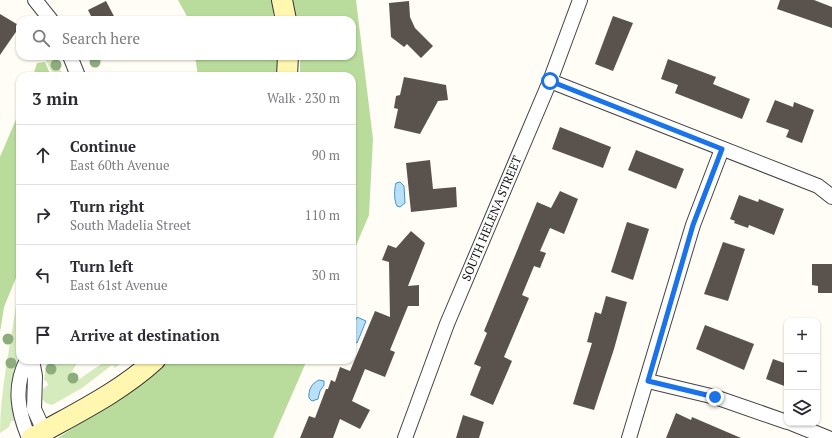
<!DOCTYPE html>
<html lang="en">
<head>
<meta charset="utf-8">
<style>
  :root { --surface:#fff; --page:#f2f2f3; --text:#2b2b33; --muted:#7c7c81; --line:#e1e1e2 }
  body { margin:0; font-family:"PT Serif",serif; background:var(--page); color:var(--text) }
  .controls { position:absolute; right:12px; bottom:12px; display:grid; overflow:hidden; border-radius:8px; box-shadow:0 1px 3px #0004 }
  .controls button { width:36px; height:36px; display:grid; place-items:center; padding:0; border:0; border-bottom:1px solid var(--line); background:var(--surface); color:var(--text); font:20px sans-serif }
  .stop { position:absolute; width:12px; height:12px; margin:-9px; border:3px solid #1a73e8; border-radius:50%; background:#fff }
  .stop.end { background:#1a73e8; border-color:#fff; box-shadow:0 1px 4px #0008 }
  .list { margin:0; padding:0; list-style:none }
  h2 { display:flex; justify-content:space-between; align-items:center; height:52px; margin:0; padding:0 16px; font-size:17px }
  h2 small { font-size:13px; font-weight:400; color:var(--muted) }
  .list li { display:grid; grid-template-columns:26px 1fr auto; gap:12px; align-items:center; box-sizing:border-box; height:60px; padding:0 16px; border-top:1px solid var(--line) }
  .list b { display:block; font-size:15px; white-space:nowrap }
  .list p { margin:0; font-size:13px; white-space:nowrap; color:var(--muted) }
  .list em { font-size:13px; font-style:normal; color:var(--muted) }
  .icon { flex:none; width:22px; height:22px; fill:none; stroke:currentColor; stroke-width:2; stroke-linecap:round; stroke-linejoin:round }
  .map { position:relative; flex:none; width:832px; height:438px; overflow:hidden }
  .search { position:absolute; background:var(--surface); box-shadow:0 1px 3px #0004; left:16px; top:16px; width:340px; height:44px; display:flex; align-items:center; gap:10px; box-sizing:border-box; padding:0 14px; border-radius:12px; color:var(--muted); font-size:15px }
  .panel { position:absolute; background:var(--surface); box-shadow:0 1px 3px #0004; left:16px; top:72px; width:340px; height:292px; border-radius:12px }
  .map>svg:first-child { display:block }
</style>
</head>
<body>
<div class="map">
<svg width="832" height="438" viewBox="0 0 832 438">
  <rect width="100%" height="100%" fill="#fffdf5"/>
  <g fill="#d5ebbd">
    <polygon points="40,56 55,56 63,76 54,76 45,59 39,59"/>
    <path d="M20,294V337L12,396L14,421H11L9,427L0,433C0,393 10,346 16,306Z"/>
    <polygon points="47,360 79,360 68,378 70,381 75,382 107,360 125,360 115,368 112,365 82,388 52,405 46,403 42,399 43,389 48,385 47,382 44,380"/>
  </g>
  <g fill="#b9dc9c">
    <polygon points="178,0 272,0 274,20 189,20"/>
    <polygon points="292,0 356,0 373,139 369,215 352,255 352,76 300,76 300,56 352,56 352,20 295,20"/>
    <polygon points="195,56 278,56 277,76 198,76"/>
    <polygon points="45,62 51,76 33,76 37,63"/>
    <polygon points="20,110 20,268 4,307 0,332 0,157"/>
    <polygon points="166,360 307,360 273,438 58,438 129,390"/>
  </g>
  <g fill="#b9e0f7" stroke="#3f96cf">
    <path d="M400,182L404,186L405,203L400,207L397,206C394,201 394,189 396,183Z"/>
    <polygon points="357,317 366,321 357,343 352,341 352,329"/>
    <path d="M319,380L324,381V385L320,391L318,399L312,401L309,398C308,390 312,383 319,380Z"/>
  </g>
  <g fill="#5a524d">
    <polygon points="780,0 814,0 832,7 832,28 777,9"/>
    <polygon points="106,1 116,20 93,20 88,10"/>
    <polygon points="409,1 410,17 415,28 433,46 421,58 407,44 404,47 391,37 389,3"/>
    <polygon points="0,14 20,26 0,55"/>
    <polygon points="613,16 633,23 613,71 595,64"/>
    <polygon points="668,59 716,77 713,84 750,99 742,119 675,93 678,85 661,79"/>
    <polygon points="404,77 446,85 448,100 438,101 420,134 394,128 398,109 394,108 396,96 400,95"/>
    <polygon points="775,100 793,107 794,102 814,110 802,143 786,137 789,130 766,122"/>
    <polygon points="560,127 611,147 603,168 552,149"/>
    <polygon points="636,150 684,169 676,189 628,170"/>
    <polygon points="430,160 433,189 456,187 457,207 411,212 406,163"/>
    <polygon points="560,191 578,199 564,234 550,228 540,251 546,253 540,268 534,266 522,295 529,298 504,357 512,361 493,405 470,395 481,367 474,364 487,333 484,331 537,202 551,208"/>
    <polygon points="739,195 758,202 759,199 784,209 774,235 749,225 748,228 734,223 735,221 730,219"/>
    <polygon points="627,222 649,229 633,280 611,272"/>
    <polygon points="411,231 425,243 408,286 419,285 419,306 408,306 390,350 395,352 385,377 365,369 352,401 370,410 360,429 340,419 333,438 300,438 309,416 315,418 326,389 328,389 331,380 335,382 340,367 350,371 375,311 390,317 389,262 382,260 388,245 396,248"/>
    <polygon points="723,242 745,249 728,301 704,294"/>
    <polygon points="812,264 832,264 832,293 818,293 818,286 812,285"/>
    <polygon points="606,296 627,302 614,349 594,410 573,404 592,343 587,342 595,312 601,314"/>
    <polygon points="705,325 754,344 744,370 696,349"/>
    <polygon points="773,359 787,364 787,387 766,379"/>
    <polygon points="676,413 691,420 692,417 741,438 666,438"/>
    <polygon points="463,415 484,422 479,438 456,438"/>
  </g>
  <g fill="none" stroke-linecap="round" stroke-linejoin="round">
    <defs>
      <g id="street">
        <polyline points="35,0 51,20"/>
        <polyline points="70,56 78,76"/>
        <polyline points="550,81 818,186 832,197"/>
        <path d="M27,360C13,387 18,412 29,438"/>
        <polyline points="32,360 35,376 34,409 44,431"/>
        <polyline points="648,381 715,397 787,422"/>
        <polyline points="791,423 828,438"/>
        <path id="s1" d="M405,438L447,324L550,81L580,0"/>
        <polyline points="629,438 693,225 722,149"/>
      </g>
      <g id="secondary">
        <polyline points="282,0 286,20"/>
        <polyline points="287,76 288,56"/>
        <path d="M32,438C74,414 119,393 155,360"/>
      </g>
    </defs>
    <use href="#street" stroke="#444" stroke-width="16"/>
    <use href="#secondary" stroke="#333" stroke-width="22"/>
    <use href="#street" stroke="#fff" stroke-width="14"/>
    <use href="#secondary" stroke="#fff6b0" stroke-width="20"/>
  </g>
  <g fill="#8dad7f">
    <circle cx="95" cy="62" r="5.5"/>
    <circle cx="56" cy="65" r="5.5"/>
    <circle cx="8" cy="339" r="5.5"/>
    <circle cx="11" cy="363" r="5.5"/>
    <circle cx="51" cy="369" r="5.5"/>
    <circle cx="73" cy="378" r="5.5"/>
  </g>
  <g fill="none" stroke-linecap="round" stroke-linejoin="round">
    <polyline stroke="#1a73e8" stroke-width="5" points="550,81 722,149 693,225 648,381 715,397"/>
  </g>
  <g text-anchor="middle" stroke-width="4" stroke-linejoin="round" paint-order="stroke">
    <g font-size="12" fill="#111" stroke="#fff">
      <text dy="4" stroke="none"><textPath href="#s1" startOffset="236">SOUTH HELENA STREET</textPath></text>
    </g>
  </g>
</svg>
<div class="controls">
<button>+</button>
<button>−</button>
<button><svg class="icon" aria-label="layers" viewBox="0 0 24 24"><path d="M12 4l9 5-9 5-9-5zM3 14l9 5 9-5"/></svg></button>
</div>
<div class="stop" style="left:550px;top:81px"></div>
<div class="stop end" style="left:715px;top:397px"></div>
<div class="search"><svg class="icon" aria-label="search" viewBox="0 0 24 24"><circle cx="10" cy="10" r="6"/><path d="M15 15l6 6"/></svg>Search here</div>
<section class="panel">
<h2>3 min<small>Walk · 230 m</small></h2>
<ul class="list">
<li><svg class="icon" aria-label="ahead" viewBox="0 0 24 24"><path d="M12 20V5M6 11l6-6 6 6"/></svg><div><b>Continue</b><p>East 60th Avenue</p></div><em>90 m</em></li>
<li><svg class="icon" aria-label="right" viewBox="0 0 24 24"><path d="M7 20v-9h11M14 6l5 5-5 5"/></svg><div><b>Turn right</b><p>South Madelia Street</p></div><em>110 m</em></li>
<li><svg class="icon" aria-label="left" viewBox="0 0 24 24"><path d="M17 20v-9H6M10 6l-5 5 5 5"/></svg><div><b>Turn left</b><p>East 61st Avenue</p></div><em>30 m</em></li>
<li><svg class="icon" aria-label="arrive" viewBox="0 0 24 24"><path d="M6 21V4h12l-3 4 3 4H6"/></svg><div><b>Arrive at destination</b></div></li>
</ul>
</section>
</div>
</body>
</html>
